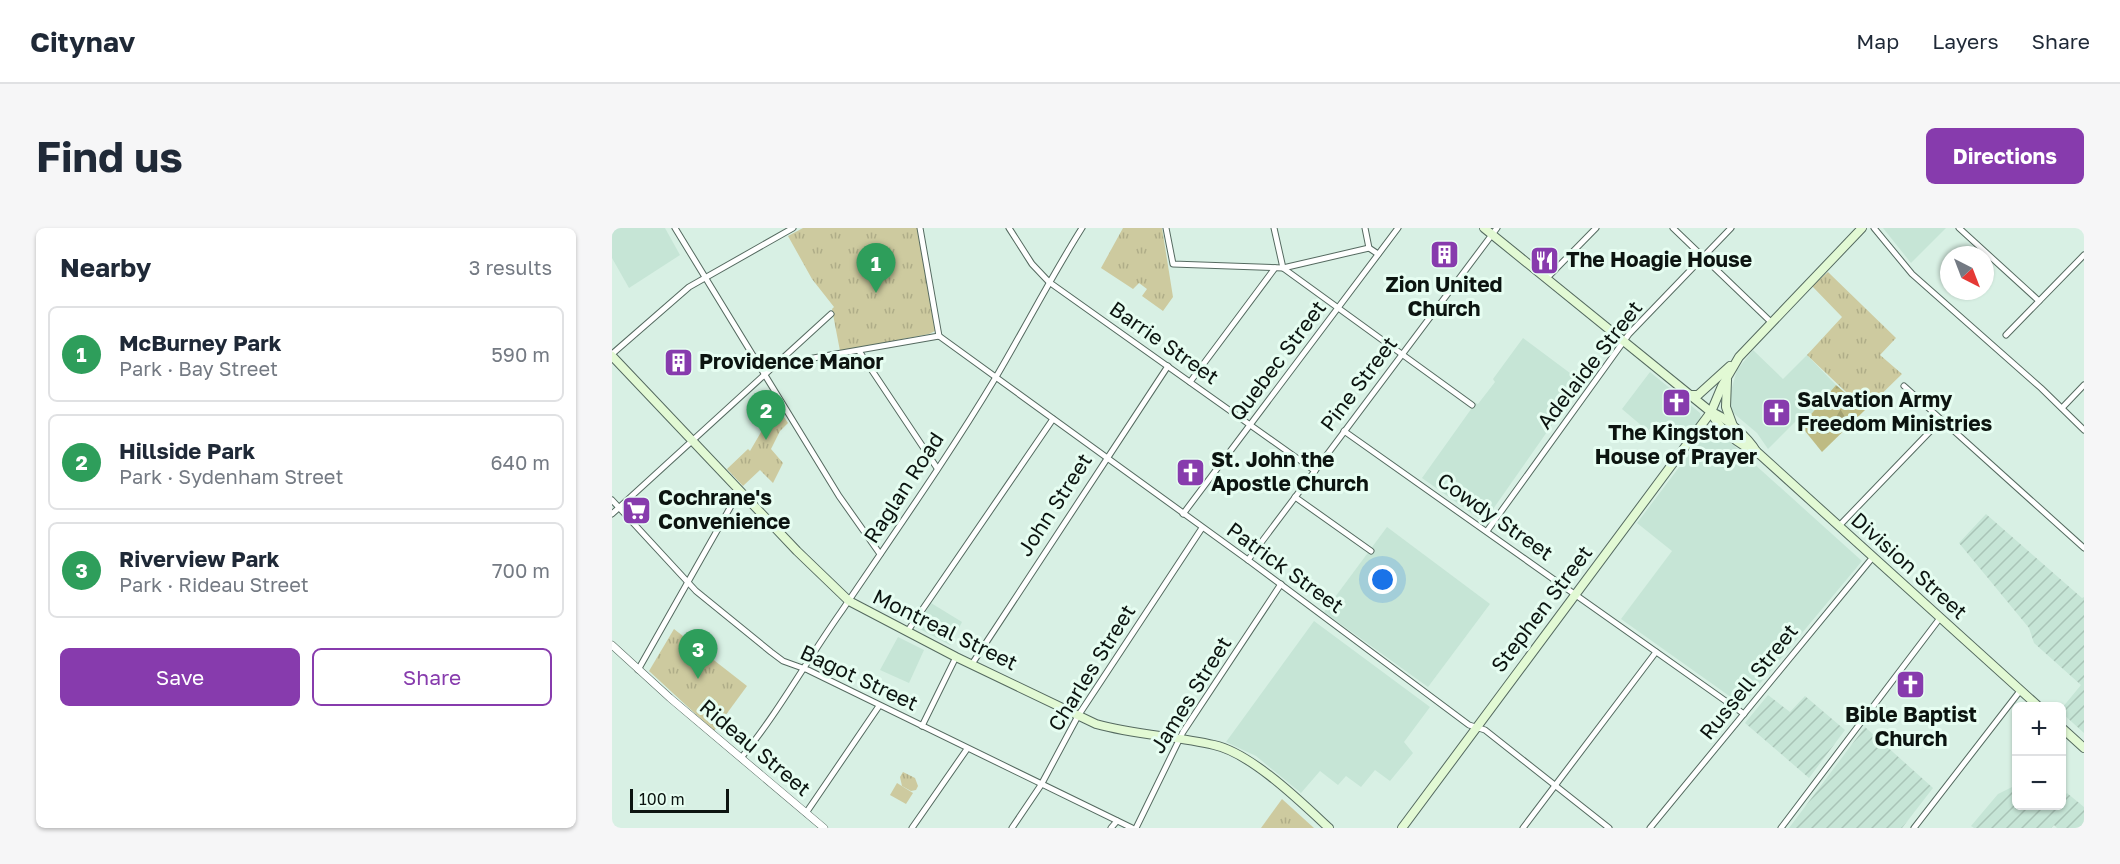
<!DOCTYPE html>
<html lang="en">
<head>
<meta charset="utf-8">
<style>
  :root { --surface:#fff; --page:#f6f6f7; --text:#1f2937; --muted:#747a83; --line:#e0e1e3; --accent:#873bad }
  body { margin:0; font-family:"Golos Text",sans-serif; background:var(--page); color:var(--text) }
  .controls { position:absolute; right:18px; bottom:18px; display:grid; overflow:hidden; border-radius:9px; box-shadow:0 2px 4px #0004 }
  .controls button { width:54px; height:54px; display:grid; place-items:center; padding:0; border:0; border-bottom:2px solid var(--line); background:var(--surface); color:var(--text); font:30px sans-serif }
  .compass { position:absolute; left:1328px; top:18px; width:54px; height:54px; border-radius:50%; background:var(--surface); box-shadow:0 2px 4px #0004; rotate:138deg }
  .scale { position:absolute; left:18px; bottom:15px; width:99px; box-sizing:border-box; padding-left:6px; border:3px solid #0c1410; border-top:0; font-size:16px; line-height:21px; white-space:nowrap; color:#0c1410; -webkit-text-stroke:4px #e6fdf1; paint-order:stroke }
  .you { position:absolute; left:771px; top:352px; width:21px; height:21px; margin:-15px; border:4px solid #fff; border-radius:50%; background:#1a73e8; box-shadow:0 0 0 9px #1a73e833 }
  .badge { display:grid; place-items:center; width:39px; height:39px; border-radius:50%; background:var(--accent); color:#fff; font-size:20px; font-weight:700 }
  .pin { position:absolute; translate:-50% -50px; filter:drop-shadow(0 2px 3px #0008) }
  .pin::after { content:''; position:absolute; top:32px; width:21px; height:18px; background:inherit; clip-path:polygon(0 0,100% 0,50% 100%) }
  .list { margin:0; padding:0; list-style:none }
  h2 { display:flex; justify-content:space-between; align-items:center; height:78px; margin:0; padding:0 24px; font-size:26px }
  h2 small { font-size:20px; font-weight:400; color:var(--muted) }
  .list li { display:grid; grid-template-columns:39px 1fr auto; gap:18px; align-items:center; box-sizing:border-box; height:96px; margin:0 12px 12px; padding:0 12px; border:2px solid var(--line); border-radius:9px }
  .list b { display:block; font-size:22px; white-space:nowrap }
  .list p { margin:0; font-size:20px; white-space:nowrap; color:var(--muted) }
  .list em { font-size:20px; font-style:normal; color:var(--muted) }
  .actions { display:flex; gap:12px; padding:18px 24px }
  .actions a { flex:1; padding:14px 0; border:2px solid var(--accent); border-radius:9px; text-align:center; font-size:21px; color:var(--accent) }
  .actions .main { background:var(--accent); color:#fff }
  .map { position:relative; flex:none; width:1472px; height:600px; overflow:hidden; border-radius:9px }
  header { display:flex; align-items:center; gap:36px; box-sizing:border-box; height:84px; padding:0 30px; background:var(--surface); border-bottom:2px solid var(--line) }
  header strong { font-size:28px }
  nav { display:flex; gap:33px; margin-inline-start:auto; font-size:21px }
  .intro { display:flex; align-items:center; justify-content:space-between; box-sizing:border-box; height:144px; padding:0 36px }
  h1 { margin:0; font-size:42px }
  .button { padding:15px 27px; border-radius:9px; background:var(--accent); color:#fff; font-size:21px; font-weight:700 }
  main { display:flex; gap:36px; padding:0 36px }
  aside { flex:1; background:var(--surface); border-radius:9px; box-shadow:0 2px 4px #0004 }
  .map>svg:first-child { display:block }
</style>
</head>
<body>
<header>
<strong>Citynav</strong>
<nav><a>Map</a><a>Layers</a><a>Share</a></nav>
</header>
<div class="intro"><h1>Find us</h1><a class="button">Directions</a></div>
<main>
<aside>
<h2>Nearby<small>3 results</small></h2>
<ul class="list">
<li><span class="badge" style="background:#2e9e5b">1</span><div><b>McBurney Park</b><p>Park · Bay Street</p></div><em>590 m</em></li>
<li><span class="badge" style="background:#2e9e5b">2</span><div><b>Hillside Park</b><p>Park · Sydenham Street</p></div><em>640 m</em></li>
<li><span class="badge" style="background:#2e9e5b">3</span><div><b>Riverview Park</b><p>Park · Rideau Street</p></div><em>700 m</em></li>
</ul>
<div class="actions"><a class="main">Save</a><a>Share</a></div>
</aside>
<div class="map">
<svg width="1472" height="600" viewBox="0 0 1472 600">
  <defs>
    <pattern id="industrial-furrows" width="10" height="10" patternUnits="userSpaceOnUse" patternTransform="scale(1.5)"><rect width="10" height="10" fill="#c6e5d6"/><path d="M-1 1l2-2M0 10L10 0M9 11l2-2" fill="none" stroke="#a9c4b7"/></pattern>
    <pattern id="forest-firs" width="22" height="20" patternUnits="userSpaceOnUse" patternTransform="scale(1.5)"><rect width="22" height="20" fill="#bebb83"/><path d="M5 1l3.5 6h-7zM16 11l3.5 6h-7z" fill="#a2a070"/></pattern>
    <pattern id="park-tufts" width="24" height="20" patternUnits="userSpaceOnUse" patternTransform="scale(1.5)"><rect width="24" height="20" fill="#cdca9f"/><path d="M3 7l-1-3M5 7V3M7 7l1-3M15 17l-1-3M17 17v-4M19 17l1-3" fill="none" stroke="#afad88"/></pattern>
  </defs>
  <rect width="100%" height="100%" fill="#d8f0e4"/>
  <g fill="#c6e5d6">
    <polygon points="0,0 53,0 68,27 17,60 0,30"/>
    <polygon points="1271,0 1334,0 1299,35"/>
    <polygon points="911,110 970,154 872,294 810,250 857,184 864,175 866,176 883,154 881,151"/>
    <polygon points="1141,122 1171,151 1195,127 1224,157 1189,198 1184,193 1156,221 1145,205 1119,183 1119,163 1125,142"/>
    <polygon points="1038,144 1088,185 1089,190 1071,214 1044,193 1036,203 1010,181"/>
    <polygon points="1099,197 1250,333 1130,477 1009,391 1060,323 1025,295"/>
    <polygon points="775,299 878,376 816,459 712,384"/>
    <polygon points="319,375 350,394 338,417 304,399"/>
    <polygon points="702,393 818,479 792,514 801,525 778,553 763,542 749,559 734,548 726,557 708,543 689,565 644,528 614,514"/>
    <polygon points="286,409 312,422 297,455 268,442"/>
  </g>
  <g fill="url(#industrial-furrows)">
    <polygon points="1374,286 1470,370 1472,369 1472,505 1450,485 1450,480 1469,457 1422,415 1417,400 1347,315"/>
    <polygon points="1156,467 1178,484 1193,468 1233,502 1197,550 1133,495"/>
    <polygon points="1253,499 1321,560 1290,600 1177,600"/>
    <polygon points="1404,557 1404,578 1450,578 1450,571 1455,565 1472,579 1472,600 1445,600 1442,597 1439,600 1362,600 1359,598 1386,566"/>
  </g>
  <polygon fill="#cdca9f" points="285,555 301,565 294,576 278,567"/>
  <polygon fill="url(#forest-firs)" points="1224,157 1253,182 1210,224 1189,198"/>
  <g fill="url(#park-tufts)">
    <polygon points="191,0 306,0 323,103 317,106 228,123 220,81 222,79 200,51 176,8"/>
    <polygon points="511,0 550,0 561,69 551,83 530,68 535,61 527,55 521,61 489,40"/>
    <polygon points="1216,44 1284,110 1268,127 1290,146 1253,182 1195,127 1230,89 1200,58"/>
    <polygon points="166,180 176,195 168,203 159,221 171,235 161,255 148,242 131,258 115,241 136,221 138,223 156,192 155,190"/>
    <polygon points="62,401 135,458 102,503 37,443"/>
    <polygon points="291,544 303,550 306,558 304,562 299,563 290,558 288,549"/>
    <polygon points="670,571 702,600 649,600"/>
  </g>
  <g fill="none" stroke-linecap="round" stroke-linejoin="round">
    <defs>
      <g id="minor">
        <polyline points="63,0 227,268 268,326"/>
        <polyline points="308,0 327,108"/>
        <polyline points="397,0 420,36 437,54 703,243"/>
        <polyline points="554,0 561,36 671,40 757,20 766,26"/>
        <polyline points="662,0 671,40 860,177"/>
        <polyline points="753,0 757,20"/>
        <polyline points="1061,0 1160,95"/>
        <polyline points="1262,0 1300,46 1429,160 1472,202"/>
        <polyline points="1347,0 1427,73"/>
        <polyline points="934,51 984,0"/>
        <polyline points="1394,107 1472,27"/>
        <polyline points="327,108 636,332 857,497 873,502 997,600"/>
        <polyline points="247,123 325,240"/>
        <polyline points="0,126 77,59 181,0"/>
        <polyline points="167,136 327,108"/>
        <polyline points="578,154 663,40"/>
        <polyline points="1292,158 1472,320"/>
        <polyline points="1450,180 1472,157"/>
        <polyline points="732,203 1132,486"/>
        <polyline points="683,269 759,323"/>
        <polyline points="0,272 84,363 159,424 171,433 196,442 520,600"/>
        <polyline points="0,286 219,86"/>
        <polyline points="571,286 786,0"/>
        <polyline points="1227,298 1329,192"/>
        <polyline points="875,303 1017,106 1119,0"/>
        <polyline points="636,332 885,0"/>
        <polyline points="295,404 441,191"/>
        <polyline points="360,436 556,138"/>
        <polyline points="26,442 123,271 129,264"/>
        <polyline points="310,498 344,429"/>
        <path d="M129,530C166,485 195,432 229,384C281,307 336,229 384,149C413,100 439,49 470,0"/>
        <polyline points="194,585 267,478"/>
        <polyline points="300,600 355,521"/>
        <polyline points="400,600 429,557 466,488 590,300"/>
        <polyline points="499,600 505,593"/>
        <polyline points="524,600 571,504 669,356"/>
        <polyline points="911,600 1044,424"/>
        <polyline points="1038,600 1261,329"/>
        <polyline points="1169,600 1328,390"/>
        <polyline points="1302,600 1408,463"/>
      </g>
      <polyline id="tertiary" points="0,417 58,470 212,600"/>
      <g id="secondary">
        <path d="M872,0L1099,184C1113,188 1137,211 1144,223L1426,478"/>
        <path d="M0,128L185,323L237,373L344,429L484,496C523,507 563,508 602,517C639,525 689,574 717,600"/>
        <polyline points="1115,152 1114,179 1121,198"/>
        <polyline points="1077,167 1086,167 1118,138"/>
        <path d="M1099,184C1106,200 1128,218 1144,223"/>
        <polyline points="1450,500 1472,520"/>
        <polyline points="790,600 1099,184 1110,158 1127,129 1250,0"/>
      </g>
    </defs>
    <use href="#minor" stroke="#556a60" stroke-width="7"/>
    <use href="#tertiary" stroke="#556a60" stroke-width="8"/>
    <use href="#secondary" stroke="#556a60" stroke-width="10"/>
    <use href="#minor" stroke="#fff" stroke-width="5"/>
    <use href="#tertiary" stroke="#fff" stroke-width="7"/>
    <use href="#secondary" stroke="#e2f9d4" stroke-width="8"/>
  </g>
  <defs>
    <symbol id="building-square" viewBox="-11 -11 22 22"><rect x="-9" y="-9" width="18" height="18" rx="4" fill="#873bad" stroke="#e6fdf1"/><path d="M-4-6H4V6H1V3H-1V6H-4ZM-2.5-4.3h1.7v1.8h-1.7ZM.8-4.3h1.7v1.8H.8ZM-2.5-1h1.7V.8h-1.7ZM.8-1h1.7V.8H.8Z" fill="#fff"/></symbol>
    <symbol id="restaurant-square" viewBox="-11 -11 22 22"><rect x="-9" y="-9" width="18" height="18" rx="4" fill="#873bad" stroke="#e6fdf1"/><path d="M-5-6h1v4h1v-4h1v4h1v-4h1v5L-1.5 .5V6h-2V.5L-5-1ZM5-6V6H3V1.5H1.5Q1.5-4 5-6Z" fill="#fff"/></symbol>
    <symbol id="church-square" viewBox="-11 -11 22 22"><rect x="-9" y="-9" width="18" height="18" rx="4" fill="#873bad" stroke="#e6fdf1"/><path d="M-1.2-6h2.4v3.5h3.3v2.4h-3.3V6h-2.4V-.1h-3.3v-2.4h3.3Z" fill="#fff"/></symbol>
    <symbol id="supermarket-square" viewBox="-11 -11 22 22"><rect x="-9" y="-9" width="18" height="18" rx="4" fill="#873bad" stroke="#e6fdf1"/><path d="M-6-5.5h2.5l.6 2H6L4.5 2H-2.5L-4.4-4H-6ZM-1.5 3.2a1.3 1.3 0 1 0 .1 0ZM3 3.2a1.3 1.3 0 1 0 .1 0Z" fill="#fff"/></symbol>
  </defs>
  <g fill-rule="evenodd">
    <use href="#building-square" x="816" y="10" width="33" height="33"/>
    <use href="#restaurant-square" x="916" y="16" width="33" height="33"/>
    <use href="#building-square" x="50" y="118" width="33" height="33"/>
    <use href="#church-square" x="1048" y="158" width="33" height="33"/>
    <use href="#church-square" x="1148" y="168" width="33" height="33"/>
    <use href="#church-square" x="562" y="228" width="33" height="33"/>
    <use href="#supermarket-square" x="8" y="266" width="33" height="33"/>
    <use href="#church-square" x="1282" y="440" width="33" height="33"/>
  </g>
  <g text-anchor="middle" stroke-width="6" stroke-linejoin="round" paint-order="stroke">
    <g font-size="21" font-weight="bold" fill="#0c1410" stroke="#e6fdf1" text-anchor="start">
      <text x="954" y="39">The Hoagie House</text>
      <text x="832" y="64" text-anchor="middle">Zion United<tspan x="832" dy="24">Church</tspan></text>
      <text x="87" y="141">Providence Manor</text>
      <text x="1185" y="179">Salvation Army<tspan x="1185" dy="24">Freedom Ministries</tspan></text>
      <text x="1064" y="212" text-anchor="middle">The Kingston<tspan x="1064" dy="24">House of Prayer</tspan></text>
      <text x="599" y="239">St. John the<tspan x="599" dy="24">Apostle Church</tspan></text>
      <text x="46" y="277">Cochrane's<tspan x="46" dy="24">Convenience</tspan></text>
      <text x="1299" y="494" text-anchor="middle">Bible Baptist<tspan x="1299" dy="24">Church</tspan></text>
    </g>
    <g font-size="21" fill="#0c1410" stroke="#e6fdf1">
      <text transform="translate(552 115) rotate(35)" y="7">Barrie Street</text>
      <text transform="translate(666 133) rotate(-53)" y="7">Quebec Street</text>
      <text transform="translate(978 137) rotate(-52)" y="7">Adelaide Street</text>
      <text transform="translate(747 156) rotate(-53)" y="7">Pine Street</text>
      <text transform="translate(292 260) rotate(-57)" y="7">Raglan Road</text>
      <text transform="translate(443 277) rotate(-57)" y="7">John Street</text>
      <text transform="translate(883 289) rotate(35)" y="7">Cowdy Street</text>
      <text transform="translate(1297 338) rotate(42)" y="7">Division Street</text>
      <text transform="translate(673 340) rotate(36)" y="7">Patrick Street</text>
      <text transform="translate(930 381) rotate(-53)" y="7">Stephen Street</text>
      <text transform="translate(333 402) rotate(26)" y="7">Montreal Street</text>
      <text transform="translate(480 440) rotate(-58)" y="7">Charles Street</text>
      <text transform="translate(247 450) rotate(25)" y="7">Bagot Street</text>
      <text transform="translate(1137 454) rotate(-51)" y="7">Russell Street</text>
      <text transform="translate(579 467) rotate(-58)" y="7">James Street</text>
      <text transform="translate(143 520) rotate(40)" y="7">Rideau Street</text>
    </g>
  </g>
</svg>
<div class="controls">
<button>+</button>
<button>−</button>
</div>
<svg class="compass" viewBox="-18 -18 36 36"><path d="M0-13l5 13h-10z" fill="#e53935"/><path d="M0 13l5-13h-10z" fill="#747a83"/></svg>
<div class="scale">100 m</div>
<div class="you"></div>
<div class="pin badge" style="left:264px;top:65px;background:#2e9e5b">1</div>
<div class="pin badge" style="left:154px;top:212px;background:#2e9e5b">2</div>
<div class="pin badge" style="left:86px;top:451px;background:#2e9e5b">3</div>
</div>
</main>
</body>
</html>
